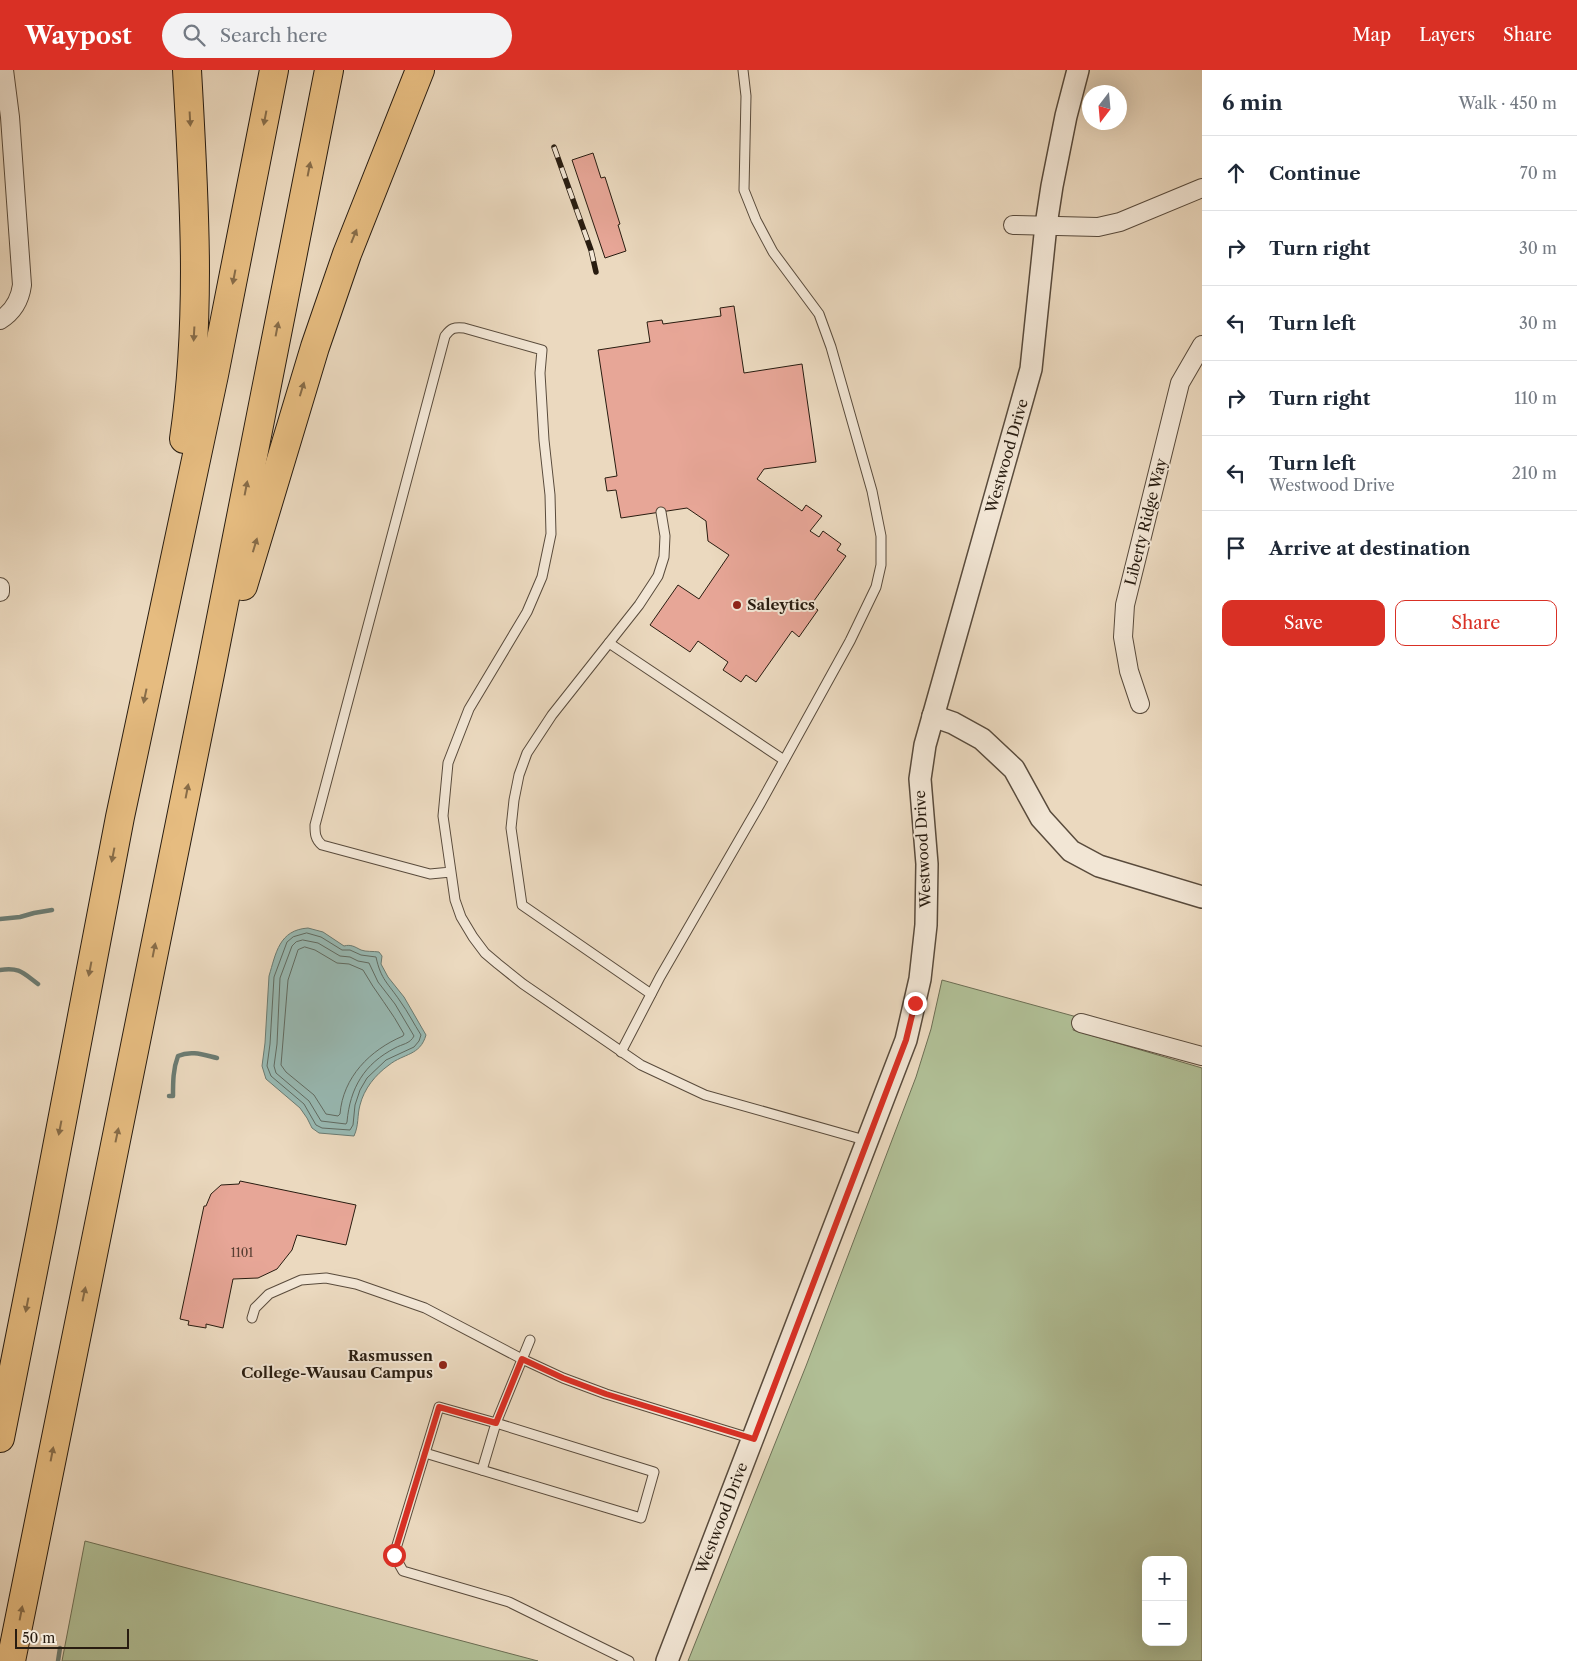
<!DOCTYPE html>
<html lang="en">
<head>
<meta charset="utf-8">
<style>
  :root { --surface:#fff; --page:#f2f2f3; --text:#1f2937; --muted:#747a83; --line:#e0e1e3; --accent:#d93025 }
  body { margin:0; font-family:"Libre Caslon Text",serif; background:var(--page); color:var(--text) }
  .controls { position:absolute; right:15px; bottom:15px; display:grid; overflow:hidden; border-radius:10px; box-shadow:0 5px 20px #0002 }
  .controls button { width:45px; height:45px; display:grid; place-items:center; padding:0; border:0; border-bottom:1px solid var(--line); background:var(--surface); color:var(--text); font:25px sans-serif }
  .compass { position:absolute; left:1082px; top:15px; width:45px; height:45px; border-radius:50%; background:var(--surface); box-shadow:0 5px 20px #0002; rotate:196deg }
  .scale { position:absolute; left:15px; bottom:12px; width:114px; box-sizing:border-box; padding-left:5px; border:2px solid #281c10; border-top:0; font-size:14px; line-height:18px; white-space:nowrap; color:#281c10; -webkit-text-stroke:4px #f2e6d5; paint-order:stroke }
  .stop { position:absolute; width:15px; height:15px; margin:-11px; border:4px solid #d93025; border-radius:50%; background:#fff }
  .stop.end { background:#d93025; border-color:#fff; box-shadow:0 1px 5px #0008 }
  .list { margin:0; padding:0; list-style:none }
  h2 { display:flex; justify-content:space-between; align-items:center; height:65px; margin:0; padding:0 20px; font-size:21px }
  h2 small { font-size:16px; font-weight:400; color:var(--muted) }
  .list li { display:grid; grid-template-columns:32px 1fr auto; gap:15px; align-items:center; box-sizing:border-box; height:75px; padding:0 20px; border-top:1px solid var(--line) }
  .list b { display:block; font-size:19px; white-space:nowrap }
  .list p { margin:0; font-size:16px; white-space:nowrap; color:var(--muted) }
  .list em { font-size:16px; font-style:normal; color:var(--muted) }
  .actions { display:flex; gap:10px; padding:15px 20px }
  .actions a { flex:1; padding:11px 0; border:1px solid var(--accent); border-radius:10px; text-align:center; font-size:18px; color:var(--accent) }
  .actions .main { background:var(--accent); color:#fff }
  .icon { flex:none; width:28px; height:28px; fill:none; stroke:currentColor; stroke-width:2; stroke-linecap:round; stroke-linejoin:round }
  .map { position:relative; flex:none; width:1202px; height:1591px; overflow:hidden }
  header { display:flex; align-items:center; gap:30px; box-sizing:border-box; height:70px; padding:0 25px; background:var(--accent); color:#fff }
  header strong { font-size:24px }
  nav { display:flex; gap:28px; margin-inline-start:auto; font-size:18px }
  .search { width:350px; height:45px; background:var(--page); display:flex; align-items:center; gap:12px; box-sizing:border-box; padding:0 18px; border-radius:28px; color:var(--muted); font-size:19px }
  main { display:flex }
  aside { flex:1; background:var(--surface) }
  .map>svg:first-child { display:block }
</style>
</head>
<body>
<header>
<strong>Waypost</strong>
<div class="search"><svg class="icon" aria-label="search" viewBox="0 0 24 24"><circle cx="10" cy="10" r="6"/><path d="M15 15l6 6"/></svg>Search here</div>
<nav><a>Map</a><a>Layers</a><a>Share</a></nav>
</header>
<main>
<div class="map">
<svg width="1202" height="1591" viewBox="0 0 1202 1591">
  <rect width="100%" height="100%" fill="#ebd9bf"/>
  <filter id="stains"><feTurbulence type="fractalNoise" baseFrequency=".004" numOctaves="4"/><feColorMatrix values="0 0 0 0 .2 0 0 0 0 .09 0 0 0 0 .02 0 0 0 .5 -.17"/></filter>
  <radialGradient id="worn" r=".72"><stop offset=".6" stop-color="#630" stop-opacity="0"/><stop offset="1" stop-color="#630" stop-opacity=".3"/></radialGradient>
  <g fill="#b1c097" stroke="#6c6e54" fill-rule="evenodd">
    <path d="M942,910L1077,947L1073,960L1202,998V1591H688L806,1296L916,1007L931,959ZM1146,1490H1183V1572H1146Z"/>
    <polygon points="85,1471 538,1591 62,1591"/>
  </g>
  <path fill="#98bab4" stroke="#6b7b72" d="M308,858L323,862L344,876C351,874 355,877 361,880C366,882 373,881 379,882L382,886L381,894L388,907L404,927L426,965C420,986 404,983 389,995C375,1005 364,1019 360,1035C357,1046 359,1055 354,1066L319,1063L312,1058L307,1048L300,1038L266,1009L262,996L265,973L269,906C276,883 279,860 308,858Z"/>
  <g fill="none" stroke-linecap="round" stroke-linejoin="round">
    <g stroke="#606b62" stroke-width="1">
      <path d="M307,863L321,867L342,880H350L361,885L376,887C381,910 388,913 400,931C408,942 414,954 421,965L419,971L414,977L386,990L367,1008L360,1020L355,1035L353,1055L350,1060L322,1058L316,1055L304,1034L271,1006L267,996L270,974L274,907L287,872L293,867Z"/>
      <path d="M303,870L318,873L340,886L350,887L358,891L369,893L378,912L395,934L414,966C410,974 402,974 395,978C364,994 350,1018 347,1052L346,1054L321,1051L309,1031L276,1003L274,996L277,974L280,908L292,876L296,872Z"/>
      <path d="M305,877L315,880L337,893L349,894L363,900C375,922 392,941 404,964L403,966C370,980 343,1007 340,1044L338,1046L326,1044L314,1025L286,1002L281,995L288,910L298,880Z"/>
    </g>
    <g stroke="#6b7b72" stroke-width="4.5">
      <polyline points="0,849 20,847 34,843 52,840"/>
      <path d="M0,900C20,897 23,903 38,914"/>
      <path d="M169,1026H173C173,1012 173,999 178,986C191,980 204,985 217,988"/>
      <polyline points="58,1591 60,1578"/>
    </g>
  </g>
  <g fill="#e7a697" stroke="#281c10">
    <polygon points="593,83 601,108 605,107 620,154 618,155 626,181 605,188 572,90"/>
    <polygon points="734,236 744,303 802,294 816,392 764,399 757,409 802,441 806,435 822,446 810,461 819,467 823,461 841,474 837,480 846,486 811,535 818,540 799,567 792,561 756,612 746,605 741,612 723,600 728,592 698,571 690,582 650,555 678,515 699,529 729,485 708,471 706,451 687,438 621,448 616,420 607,421 605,408 617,406 598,280 650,272 647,252 662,250 663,254 721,246 720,238"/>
    <polygon points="240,1111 356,1135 346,1175 297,1165 292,1180 277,1199 258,1208 233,1209 223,1258 206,1254 206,1258 188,1255 189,1251 180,1249 204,1136 206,1136 211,1124 221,1115 239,1114"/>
  </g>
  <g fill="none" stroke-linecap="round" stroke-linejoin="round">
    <defs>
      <g id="service">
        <polyline points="609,573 784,690"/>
        <path d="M451,802L430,804L322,775C315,769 315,763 315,755L445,266C451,258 454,257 464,258L542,280L540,303L544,370L550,425L551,464L542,507L527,542L469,639L448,693L443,746L455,830L461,847L473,867L485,883L498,894L523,914L641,995L705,1025L868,1071"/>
        <polyline points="651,924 522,835 511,758 514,730 519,705 527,683 552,645 639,535 658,506 664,487 665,466 661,442"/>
        <polyline points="621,982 660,907 760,734 850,571 876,517 881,495 881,466 872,421 831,277 819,244 773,182 756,150 744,120 746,26 743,0"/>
        <polyline points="252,1248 255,1238 269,1224 301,1210 326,1208 356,1214 425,1238 522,1289 563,1308 606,1324 753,1369"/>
        <polyline points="425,1383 641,1448 654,1402 496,1353 530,1270"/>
        <polyline points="482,1400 496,1353 439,1337 394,1485 403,1501 509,1532 629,1591"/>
      </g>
      <g id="minor">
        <polyline points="1013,155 1098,157 1120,152 1202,118"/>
        <path d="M0,250C13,242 20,230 22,215L10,47L4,0"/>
        <polyline points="0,517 0,522"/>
        <polyline points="1140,634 1129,601 1123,567 1125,535 1180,313 1202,275"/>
        <polyline points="1081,953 1202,986"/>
      </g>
      <g id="tertiary">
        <polyline points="933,646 953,653 982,669 1014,699 1041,748 1071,781 1099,796 1202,827"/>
        <polyline points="667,1591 906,970 920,909 926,855 927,794 920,709 925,675 1031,299 1046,155 1052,116 1066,46 1078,0"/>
      </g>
      <g id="motorway">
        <path d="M184,369C202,245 194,125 187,0"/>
        <polyline points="243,516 315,277 347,184 420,0"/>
        <polyline points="0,1368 42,1156 120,747 214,305 274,0"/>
        <polyline points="11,1591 210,604 329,0"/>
      </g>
    </defs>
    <use href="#service" stroke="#594b3c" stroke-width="11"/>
    <use href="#minor" stroke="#594b3c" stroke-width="20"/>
    <use href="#tertiary" stroke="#594b3c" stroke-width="24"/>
    <use href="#motorway" stroke="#281c10" stroke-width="30"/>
    <use href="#service" stroke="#f2e6d5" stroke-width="9"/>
    <use href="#minor" stroke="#f2e6d5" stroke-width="18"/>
    <use href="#tertiary" stroke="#f2e6d5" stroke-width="21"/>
    <use href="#motorway" stroke="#e6bc80" stroke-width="28"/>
    <defs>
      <polyline id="rail" points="554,77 591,180 596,202"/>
    </defs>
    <use href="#rail" stroke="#281c10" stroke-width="5.5"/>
    <use href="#rail" stroke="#f2e6d5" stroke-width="4" stroke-dasharray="11" stroke-linecap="butt"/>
  </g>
  <defs><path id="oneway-solid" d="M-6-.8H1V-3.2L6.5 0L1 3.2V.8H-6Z" transform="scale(1.25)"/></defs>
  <g fill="#876c48">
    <use href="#oneway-solid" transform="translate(265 48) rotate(101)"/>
    <use href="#oneway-solid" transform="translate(190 49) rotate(87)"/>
    <use href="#oneway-solid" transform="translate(309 99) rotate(-79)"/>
    <use href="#oneway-solid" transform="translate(354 166) rotate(-68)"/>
    <use href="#oneway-solid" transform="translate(234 207) rotate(101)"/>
    <use href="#oneway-solid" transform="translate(277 259) rotate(-79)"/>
    <use href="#oneway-solid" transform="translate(194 264) rotate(93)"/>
    <use href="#oneway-solid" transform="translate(302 319) rotate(-73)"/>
    <use href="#oneway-solid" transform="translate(246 418) rotate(-79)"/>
    <use href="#oneway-solid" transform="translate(255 475) rotate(-73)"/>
    <use href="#oneway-solid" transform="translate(145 626) rotate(102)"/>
    <use href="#oneway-solid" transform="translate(187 721) rotate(-79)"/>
    <use href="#oneway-solid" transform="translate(113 785) rotate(101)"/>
    <use href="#oneway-solid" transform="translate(154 880) rotate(-79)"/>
    <use href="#oneway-solid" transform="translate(90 899) rotate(101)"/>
    <use href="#oneway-solid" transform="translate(60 1058) rotate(101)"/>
    <use href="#oneway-solid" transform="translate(117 1065) rotate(-78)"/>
    <use href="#oneway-solid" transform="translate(84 1224) rotate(-78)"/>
    <use href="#oneway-solid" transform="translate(27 1235) rotate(101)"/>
    <use href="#oneway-solid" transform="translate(52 1384) rotate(-79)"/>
    <use href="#oneway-solid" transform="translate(21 1543) rotate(-79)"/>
  </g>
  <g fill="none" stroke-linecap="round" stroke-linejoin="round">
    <polyline stroke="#d93025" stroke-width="6" points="394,1485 439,1337 496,1353 522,1289 563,1308 606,1324 754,1369 906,970 915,933"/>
  </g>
  <g fill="#8f2418" stroke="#f2e6d5" stroke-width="2">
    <circle cx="737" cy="535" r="5"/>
    <circle cx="443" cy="1295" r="5"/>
  </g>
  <g text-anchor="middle" stroke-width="4" stroke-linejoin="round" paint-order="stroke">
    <g font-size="12" fill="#583e32">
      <text x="242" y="1187">1101</text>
    </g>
    <g font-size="15" fill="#281c10" stroke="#f2e6d5">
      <text transform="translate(1007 386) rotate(-74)" y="5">Westwood Drive</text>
      <text transform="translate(1146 452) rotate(-76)" y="5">Liberty Ridge Way</text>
      <text transform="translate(923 779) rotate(-93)" y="5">Westwood Drive</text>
      <text transform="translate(722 1448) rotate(-69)" y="5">Westwood Drive</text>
    </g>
    <g font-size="15" font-weight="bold" fill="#281c10" stroke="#f2e6d5" text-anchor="start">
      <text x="747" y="540">Saleytics</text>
      <text x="433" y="1291" text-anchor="end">Rasmussen<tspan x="433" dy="17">College-Wausau Campus</tspan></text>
    </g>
  </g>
  <rect width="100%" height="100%" filter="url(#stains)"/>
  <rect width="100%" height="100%" fill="url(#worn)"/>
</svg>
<div class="controls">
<button>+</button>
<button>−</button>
</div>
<svg class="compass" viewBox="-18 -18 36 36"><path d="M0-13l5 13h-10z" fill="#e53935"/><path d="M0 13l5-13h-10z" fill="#747a83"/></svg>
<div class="scale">50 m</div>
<div class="stop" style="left:394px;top:1485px"></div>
<div class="stop end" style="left:915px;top:933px"></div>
</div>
<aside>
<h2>6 min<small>Walk · 450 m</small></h2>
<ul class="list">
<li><svg class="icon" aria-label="ahead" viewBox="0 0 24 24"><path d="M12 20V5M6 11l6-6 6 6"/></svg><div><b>Continue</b></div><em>70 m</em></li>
<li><svg class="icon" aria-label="right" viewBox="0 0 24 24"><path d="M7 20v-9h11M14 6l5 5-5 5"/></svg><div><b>Turn right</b></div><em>30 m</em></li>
<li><svg class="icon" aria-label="left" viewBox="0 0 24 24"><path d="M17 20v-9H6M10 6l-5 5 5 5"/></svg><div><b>Turn left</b></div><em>30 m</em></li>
<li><svg class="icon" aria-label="right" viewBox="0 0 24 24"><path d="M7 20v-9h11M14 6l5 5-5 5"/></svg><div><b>Turn right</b></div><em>110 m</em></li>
<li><svg class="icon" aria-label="left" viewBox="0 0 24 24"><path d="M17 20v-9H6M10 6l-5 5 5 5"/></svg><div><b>Turn left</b><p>Westwood Drive</p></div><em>210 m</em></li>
<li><svg class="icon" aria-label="arrive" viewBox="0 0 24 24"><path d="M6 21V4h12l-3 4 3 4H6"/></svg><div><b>Arrive at destination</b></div></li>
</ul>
<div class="actions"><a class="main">Save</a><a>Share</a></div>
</aside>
</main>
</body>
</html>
